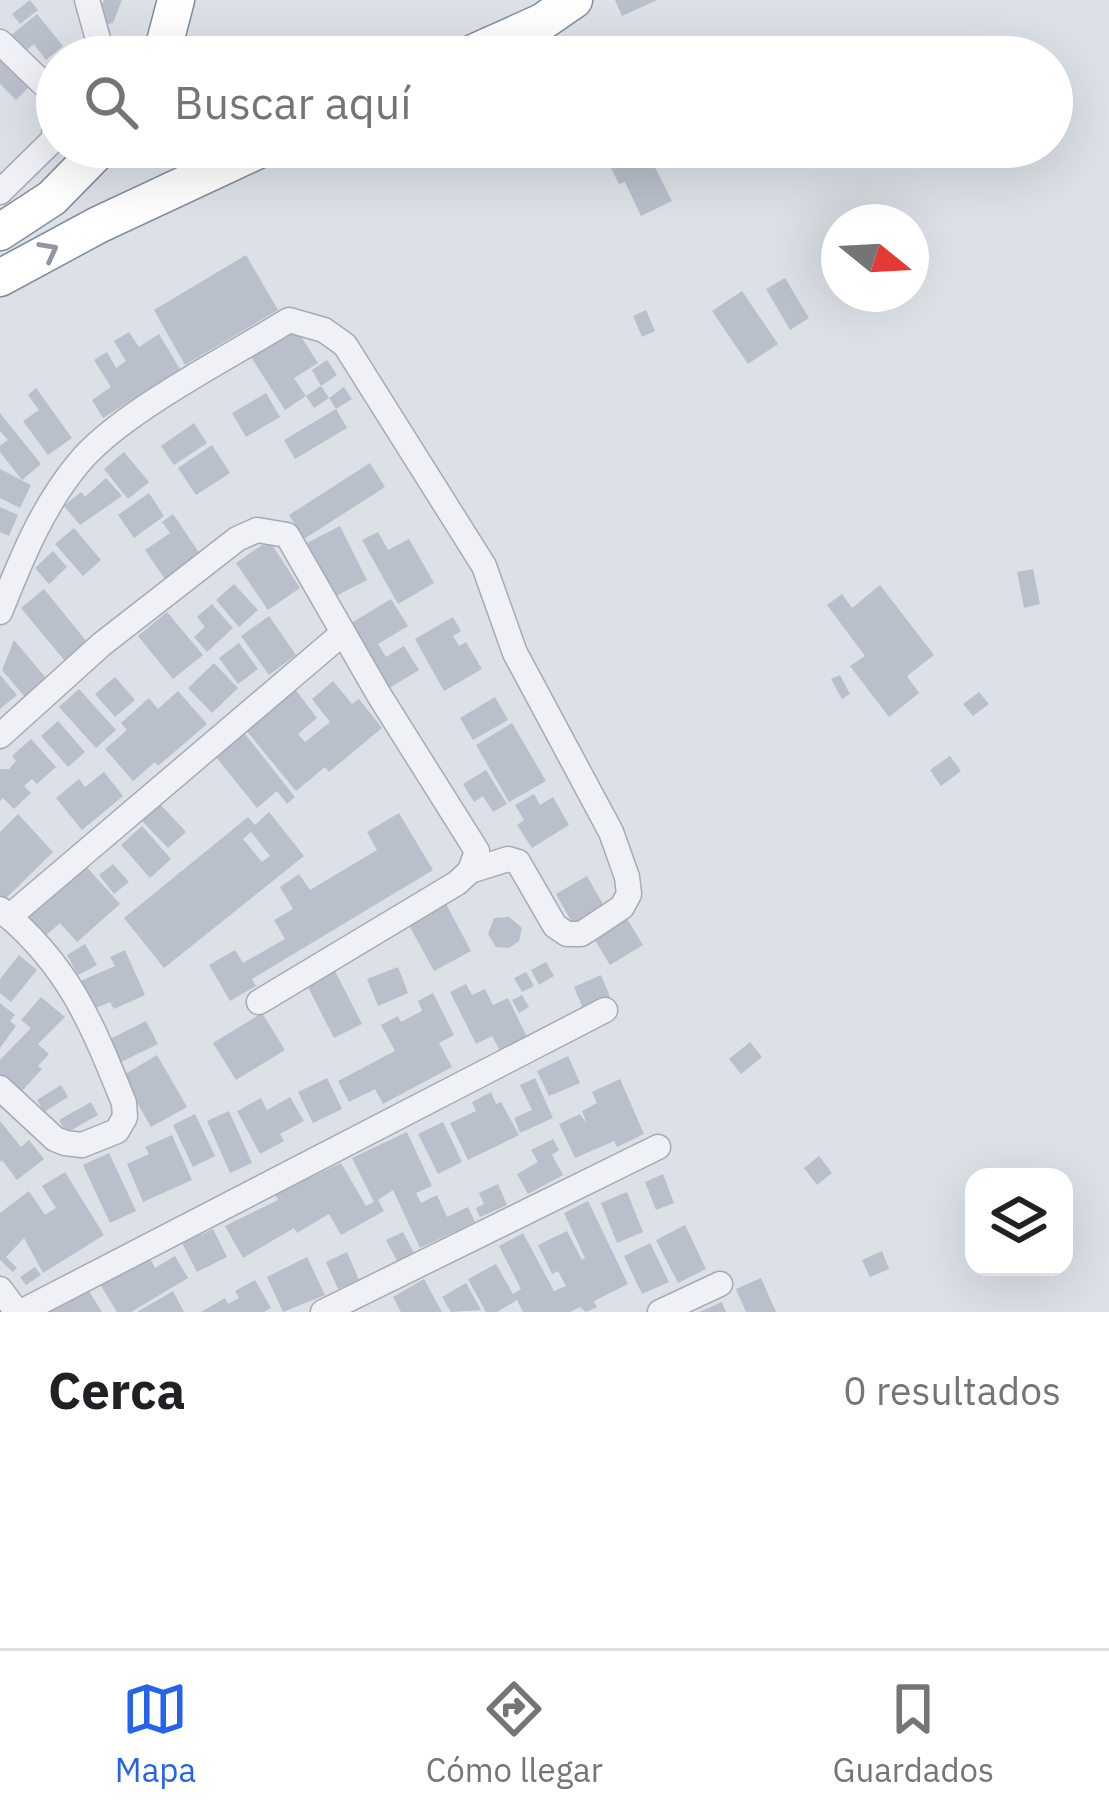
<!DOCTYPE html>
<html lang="es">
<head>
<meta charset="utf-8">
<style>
  :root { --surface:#fff; --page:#f2f2f2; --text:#202124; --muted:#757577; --line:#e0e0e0; --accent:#2563eb }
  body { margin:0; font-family:"IBM Plex Sans",sans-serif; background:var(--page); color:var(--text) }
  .controls { position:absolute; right:36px; bottom:36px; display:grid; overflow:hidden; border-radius:24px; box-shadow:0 12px 48px #0002 }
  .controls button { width:108px; height:108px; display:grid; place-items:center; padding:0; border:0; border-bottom:3px solid var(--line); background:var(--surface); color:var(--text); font:60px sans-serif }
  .compass { position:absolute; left:821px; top:204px; width:108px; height:108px; border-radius:50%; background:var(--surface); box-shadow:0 12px 48px #0002; rotate:108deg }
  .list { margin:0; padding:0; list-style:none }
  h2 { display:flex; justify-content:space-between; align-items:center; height:156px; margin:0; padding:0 48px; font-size:51px }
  h2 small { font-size:39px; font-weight:400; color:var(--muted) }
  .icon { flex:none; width:66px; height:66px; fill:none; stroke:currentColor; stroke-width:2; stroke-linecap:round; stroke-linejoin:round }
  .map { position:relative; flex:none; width:1109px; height:1312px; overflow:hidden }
  .search { position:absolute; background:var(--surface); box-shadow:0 12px 48px #0002; left:36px; right:36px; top:36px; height:132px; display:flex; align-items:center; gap:30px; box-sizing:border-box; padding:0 42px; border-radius:66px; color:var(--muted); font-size:45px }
  .sheet { height:336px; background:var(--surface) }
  nav { display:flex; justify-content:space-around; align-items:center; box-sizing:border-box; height:168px; border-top:3px solid var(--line); background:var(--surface); font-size:33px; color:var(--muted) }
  nav a { display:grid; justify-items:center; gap:6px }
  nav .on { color:var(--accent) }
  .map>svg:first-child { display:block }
</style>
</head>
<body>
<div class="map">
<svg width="1109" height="1312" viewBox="0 0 1109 1312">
  <rect width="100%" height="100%" fill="#dce1e8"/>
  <g fill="#b9bfcb" fill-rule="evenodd">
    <polygon points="30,0 38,10 20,24 12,14"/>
    <polygon points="104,0 122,0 113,23 108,24 100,8"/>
    <polygon points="615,0 657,0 622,16"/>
    <polygon points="37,14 63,46 46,60 34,44 23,53 10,36"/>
    <polygon points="0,59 29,87 16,100 0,84"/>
    <polygon points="633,147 645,147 672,201 641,216 625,182 619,184 607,160"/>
    <polygon points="246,255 278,310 185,365 154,310"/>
    <polygon points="785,278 809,318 790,330 766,289"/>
    <polygon points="742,291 778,344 748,364 712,311"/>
    <polygon points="646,310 655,331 642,337 633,316"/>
    <polygon points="293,324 318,363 294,378 306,396 285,410 249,354"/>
    <polygon points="129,332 139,347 159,334 180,369 103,418 92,400 111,387 94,360 107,352 116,368 126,361 114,341"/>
    <polygon points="327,360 337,375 321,386 312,370"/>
    <polygon points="321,386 329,398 314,408 306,396"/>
    <polygon points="344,387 352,399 336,409 329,398"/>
    <polygon points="36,388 72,438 48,455 23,421 39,410 28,395"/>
    <polygon points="266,393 280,417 246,437 232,413"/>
    <polygon points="336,409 347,428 295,459 284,440"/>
    <polygon points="0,413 41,464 22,480 0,452 0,446 8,440 0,431"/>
    <polygon points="194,423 207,443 174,465 161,446"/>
    <polygon points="212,445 230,473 196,495 178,468"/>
    <polygon points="124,452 149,482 128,499 104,469"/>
    <polygon points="370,463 385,487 304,539 289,515"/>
    <polygon points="0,469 31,485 20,508 0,498"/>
    <polygon points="106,478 122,496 80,525 64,506 81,492 85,497"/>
    <polygon points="149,493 164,516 134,538 118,515"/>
    <polygon points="0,507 18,515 9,536 0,532"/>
    <polygon points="173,514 202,557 167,582 145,550 170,533 162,522"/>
    <polygon points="340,526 367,580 334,597 307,543"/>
    <polygon points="74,528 101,560 83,576 55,544"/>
    <polygon points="378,532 388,550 409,539 434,583 398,604 362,540"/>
    <polygon points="269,540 300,588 268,610 236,563"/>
    <polygon points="53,551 67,567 49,584 35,568"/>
    <polygon points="1033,569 1040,604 1024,608 1017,572"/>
    <polygon points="234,584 258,610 239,627 216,600"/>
    <polygon points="880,585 934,655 907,676 919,693 889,717 850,666 865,656 827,605 842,594 852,608"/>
    <polygon points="44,589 87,642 65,661 21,608"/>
    <polygon points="391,599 408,626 378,644 386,657 404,646 419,670 386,690 348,625"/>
    <polygon points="212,604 233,628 207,652 194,637 205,627 197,617"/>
    <polygon points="167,612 203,655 173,679 138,636"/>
    <polygon points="269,616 296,655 269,675 241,636"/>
    <polygon points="453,617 461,631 453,636 459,646 466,642 482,669 444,691 415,639"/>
    <polygon points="14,640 46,678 25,697 2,670"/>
    <polygon points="239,643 258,669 238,684 219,658"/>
    <polygon points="214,663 238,688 212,713 188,688"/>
    <polygon points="0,675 17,695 0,709"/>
    <polygon points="840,675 850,694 842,699 831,679"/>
    <polygon points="115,677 135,700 115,717 95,694"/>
    <polygon points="333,681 352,704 359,699 382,728 329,772 325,767 296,791 245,729 294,688 317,718 298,734 305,742 330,722 312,699"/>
    <polygon points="79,689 116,730 96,748 59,707"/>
    <polygon points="178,691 207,724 158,766 155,762 133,781 105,749 127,730 121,723 149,698 158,709"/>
    <polygon points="979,692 989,704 973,716 963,704"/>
    <polygon points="495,697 508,720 473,740 460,718"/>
    <polygon points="58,721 85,752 68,767 41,736"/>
    <polygon points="512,723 546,781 509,802 476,745"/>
    <polygon points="245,734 295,797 287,804 277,791 257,808 216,757"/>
    <polygon points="31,739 56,767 37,784 32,779 24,786 31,793 14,809 3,798 0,801 0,769 9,769 16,761 12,756"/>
    <polygon points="950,756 961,771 941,786 930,770"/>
    <polygon points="486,770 507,804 493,812 483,796 474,802 463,784"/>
    <polygon points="104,772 123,796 82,830 56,798 79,779 85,787"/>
    <polygon points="534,794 540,805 553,797 569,825 532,848 517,825 524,820 515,805"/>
    <polygon points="160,804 186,832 168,848 142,821"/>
    <path d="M269,812L304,856L164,968L124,918L248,817L255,825ZM251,832L270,856L262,862L243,839Z"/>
    <polygon points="399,813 433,870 252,979 256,986 230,1001 209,965 235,950 243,963 285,939 274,920 293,909 280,887 299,874 310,890 377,850 367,832"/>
    <polygon points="18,814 53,852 0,904 0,832"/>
    <polygon points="142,826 171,859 150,878 121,845"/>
    <polygon points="83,863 120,904 77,942 60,923 44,937 26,916"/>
    <polygon points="113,864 129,882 114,894 99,875"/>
    <polygon points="587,876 604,906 573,924 556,894"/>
    <polygon points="446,904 471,951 434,971 410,927"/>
    <polygon points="509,917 522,928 519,941 509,948 496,947 488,934 494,918"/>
    <polygon points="626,917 643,945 610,965 593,937"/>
    <polygon points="85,944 97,965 78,975 67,955"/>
    <polygon points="125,950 145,995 114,1009 110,1002 91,1010 78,982 115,966 110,957"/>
    <polygon points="19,955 37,970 11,1002 0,993 0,979"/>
    <polygon points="546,962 554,976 539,985 531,970"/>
    <polygon points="398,967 408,993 378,1006 367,979"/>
    <polygon points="335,971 362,1024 334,1038 307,985"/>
    <polygon points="526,972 534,986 522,992 514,978"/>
    <polygon points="601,975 611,999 584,1011 574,987"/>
    <polygon points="466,984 472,995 485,989 493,1005 508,998 529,1041 502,1055 492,1036 476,1044 450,992"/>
    <polygon points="433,993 454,1035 439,1043 452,1067 383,1104 375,1089 349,1102 338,1081 395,1051 381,1025 398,1016 401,1022 422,1011 418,1001"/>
    <polygon points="522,995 529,1007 519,1013 512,1000"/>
    <polygon points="41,997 65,1017 38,1044 49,1054 38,1066 42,1069 21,1092 0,1074 0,1060 31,1028 21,1020"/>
    <polygon points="0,1003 15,1015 10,1021 16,1026 0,1048"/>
    <polygon points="262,1013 285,1050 236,1080 213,1043"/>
    <polygon points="146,1021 158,1044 121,1062 110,1039"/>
    <polygon points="750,1042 762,1057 741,1074 729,1059"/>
    <polygon points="157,1055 187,1107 151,1127 122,1076"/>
    <polygon points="568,1056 580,1083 549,1096 537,1071"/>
    <polygon points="327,1078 342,1109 313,1123 298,1092"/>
    <polygon points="535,1078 553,1118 520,1133 514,1118 532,1110 520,1085"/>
    <polygon points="620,1079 644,1134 617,1147 614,1141 575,1158 559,1124 580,1114 587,1124 582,1111 597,1103 592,1092"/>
    <polygon points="61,1085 68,1097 44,1112 37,1100"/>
    <polygon points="491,1092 496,1104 501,1102 519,1135 468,1160 450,1123 476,1111 472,1102"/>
    <polygon points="290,1097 304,1121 280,1134 284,1141 260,1154 237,1111 261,1098 267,1110"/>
    <polygon points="91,1102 98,1115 66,1133 59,1120"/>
    <polygon points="229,1111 252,1163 230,1173 207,1121"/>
    <polygon points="195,1114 215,1156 193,1167 173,1125"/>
    <polygon points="0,1121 21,1147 29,1140 44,1159 17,1180 2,1160 0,1162"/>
    <polygon points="443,1122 462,1162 438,1174 418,1134"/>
    <polygon points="407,1132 432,1186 416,1193 421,1203 437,1195 447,1217 468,1207 475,1222 420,1248 393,1190 378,1200 384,1211 341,1235 329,1214 297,1233 294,1228 243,1258 225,1226 278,1200 275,1194 341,1163 366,1206 374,1202 352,1158"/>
    <polygon points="172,1135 192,1180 143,1202 127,1164 149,1154 145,1147"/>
    <polygon points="553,1139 559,1150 552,1155 563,1175 528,1194 517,1174 538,1162 531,1150"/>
    <polygon points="109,1153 136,1211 110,1223 83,1165"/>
    <polygon points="819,1156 832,1173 817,1185 804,1168"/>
    <polygon points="65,1172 104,1235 43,1273 24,1238 6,1257 17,1268 13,1272 0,1260 0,1213 29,1191 45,1215 56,1208 42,1186"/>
    <polygon points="663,1174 674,1203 656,1210 645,1182"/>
    <polygon points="498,1184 507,1205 480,1217 476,1208 484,1204 479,1193"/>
    <polygon points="627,1192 643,1232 617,1243 601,1203"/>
    <polygon points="588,1201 628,1284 594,1301 597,1307 586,1312 580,1307 570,1312 523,1312 517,1300 497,1312 486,1312 468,1279 496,1264 513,1294 521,1289 499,1246 523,1233 554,1291 566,1286 558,1271 552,1274 538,1245 567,1231 582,1260 585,1258 564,1213"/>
    <polygon points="197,1225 201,1235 213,1229 227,1257 197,1272 178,1235"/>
    <polygon points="685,1225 706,1269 678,1283 656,1240"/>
    <polygon points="403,1232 414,1253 397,1261 386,1240"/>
    <polygon points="650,1243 669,1282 642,1294 624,1256"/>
    <polygon points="882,1251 889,1269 870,1277 862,1260"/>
    <polygon points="347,1252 359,1280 338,1289 326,1262"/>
    <polygon points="175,1256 188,1278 131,1312 117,1312 98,1281 149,1257 155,1268"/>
    <polygon points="307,1257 325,1295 283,1312 267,1277"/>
    <polygon points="35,1267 41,1275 26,1285 20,1277"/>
    <polygon points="761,1278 776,1312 746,1312 736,1289"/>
    <polygon points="424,1279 442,1312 401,1312 393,1297"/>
    <polygon points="255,1280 271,1308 264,1312 201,1312 225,1298 228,1304 239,1298 235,1291"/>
    <polygon points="466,1283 481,1310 451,1312 442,1297"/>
    <polygon points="87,1288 102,1312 47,1312"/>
    <polygon points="173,1291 184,1312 137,1312 158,1300"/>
    <polygon points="722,1302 726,1312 699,1312"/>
  </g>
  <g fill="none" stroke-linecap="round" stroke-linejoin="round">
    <defs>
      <g id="minor">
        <polyline points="87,0 98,39 93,57"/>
        <polyline points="0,42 57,97"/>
        <polyline points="0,192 52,141 57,125"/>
        <path d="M0,612C21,560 41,509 77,465C118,413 230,357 289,320L324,330L345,345L484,566L515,653L611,832L627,877L629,894L622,907L592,927L581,934H567L555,926L518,862L508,859L470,871"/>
        <polyline points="0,736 102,644 237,539 257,530 287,535 379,695 477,851 470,871 457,883 259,1002"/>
        <polyline points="9,917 343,633"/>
        <path d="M0,1088L55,1139L65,1143L82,1145L117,1131L125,1117L124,1103C92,1024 69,965 0,909"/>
        <polyline points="0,1289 17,1312"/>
        <polyline points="21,1312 605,1010"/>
        <polyline points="323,1312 658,1147"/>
        <polyline points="660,1312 720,1284"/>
      </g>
      <g id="highway">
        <polyline points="161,57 176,0"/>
        <polyline points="464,57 542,22 574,0"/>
        <polyline points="0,232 52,198 102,147"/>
        <polyline points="0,278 98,225 265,147"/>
      </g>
    </defs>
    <use href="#minor" stroke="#a5abb6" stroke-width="27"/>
    <use href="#highway" stroke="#828da0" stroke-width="39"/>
    <use href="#minor" stroke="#eff1f6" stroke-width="24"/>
    <use href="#highway" stroke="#fff" stroke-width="36"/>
  </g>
  <defs><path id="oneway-chevron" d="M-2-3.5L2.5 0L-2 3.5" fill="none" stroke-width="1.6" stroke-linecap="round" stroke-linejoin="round" transform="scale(3)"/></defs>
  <use stroke="#9296a0" href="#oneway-chevron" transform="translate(49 251) rotate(-28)"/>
</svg>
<div class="controls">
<button><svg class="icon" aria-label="layers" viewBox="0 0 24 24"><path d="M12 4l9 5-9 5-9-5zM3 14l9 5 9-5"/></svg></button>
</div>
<svg class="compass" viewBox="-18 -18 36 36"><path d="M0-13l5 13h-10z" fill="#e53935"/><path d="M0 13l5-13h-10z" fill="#757577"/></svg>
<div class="search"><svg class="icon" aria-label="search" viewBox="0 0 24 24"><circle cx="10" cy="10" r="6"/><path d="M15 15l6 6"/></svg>Buscar aquí</div>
</div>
<section class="sheet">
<h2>Cerca<small>0 resultados</small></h2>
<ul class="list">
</ul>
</section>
<nav>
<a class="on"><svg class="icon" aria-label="map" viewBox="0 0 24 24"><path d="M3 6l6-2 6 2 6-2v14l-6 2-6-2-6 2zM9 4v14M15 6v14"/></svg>Mapa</a>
<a><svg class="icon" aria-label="directions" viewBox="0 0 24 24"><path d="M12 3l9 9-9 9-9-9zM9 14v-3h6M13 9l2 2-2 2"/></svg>Cómo llegar</a>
<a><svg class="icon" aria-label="saved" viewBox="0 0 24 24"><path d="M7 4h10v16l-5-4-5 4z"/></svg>Guardados</a>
</nav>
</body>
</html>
